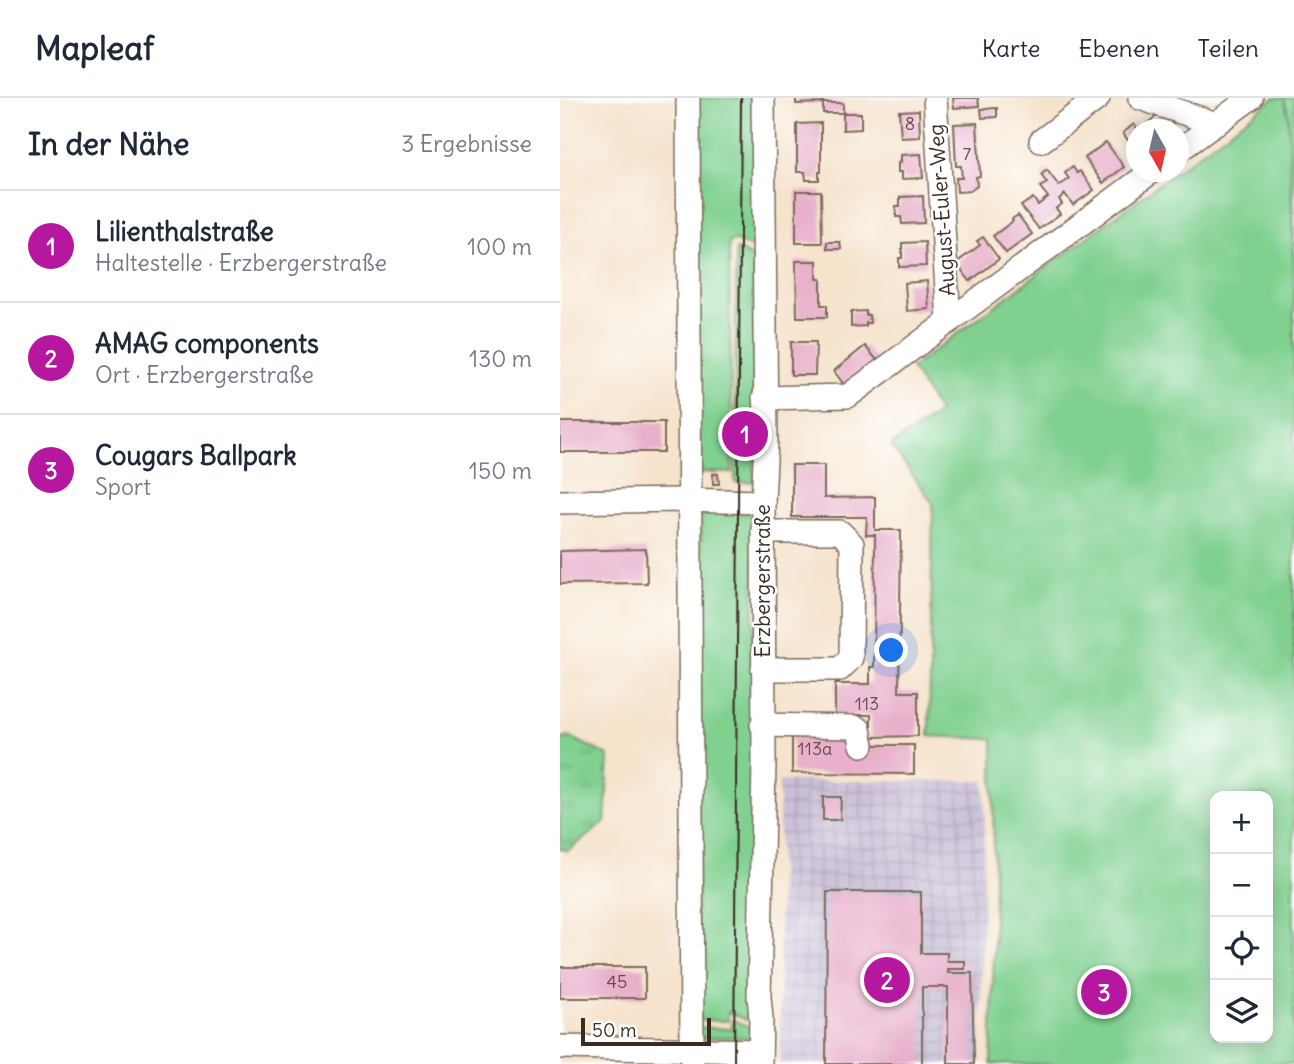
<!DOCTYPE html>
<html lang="de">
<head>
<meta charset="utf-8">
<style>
  :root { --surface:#fff; --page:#f2f2f3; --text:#1f2937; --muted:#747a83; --line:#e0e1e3; --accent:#b5179e }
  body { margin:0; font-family:Delius,sans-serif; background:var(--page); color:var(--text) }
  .controls { position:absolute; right:21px; bottom:21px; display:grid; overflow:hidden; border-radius:14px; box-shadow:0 4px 18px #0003 }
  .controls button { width:63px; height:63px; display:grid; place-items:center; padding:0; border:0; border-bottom:2px solid var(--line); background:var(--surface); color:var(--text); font:35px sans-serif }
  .compass { position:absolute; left:566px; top:21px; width:63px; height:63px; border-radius:50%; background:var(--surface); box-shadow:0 4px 18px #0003; rotate:172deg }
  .scale { position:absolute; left:21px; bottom:18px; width:130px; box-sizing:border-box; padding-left:7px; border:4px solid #3b2a1e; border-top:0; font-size:19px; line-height:24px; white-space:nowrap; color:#3b2a1e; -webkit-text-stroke:5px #fff; paint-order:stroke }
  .you { position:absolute; left:332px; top:553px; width:24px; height:24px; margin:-18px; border:5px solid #fff; border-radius:50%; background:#1a73e8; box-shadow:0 0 0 10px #1a73e833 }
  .badge { display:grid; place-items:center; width:46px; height:46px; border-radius:50%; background:var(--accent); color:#fff; font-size:23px; font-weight:700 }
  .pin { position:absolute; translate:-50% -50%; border:4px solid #fff; box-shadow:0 2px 7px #0006 }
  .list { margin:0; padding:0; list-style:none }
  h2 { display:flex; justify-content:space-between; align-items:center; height:91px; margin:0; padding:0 28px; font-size:30px }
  h2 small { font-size:23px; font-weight:400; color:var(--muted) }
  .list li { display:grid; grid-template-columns:46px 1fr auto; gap:21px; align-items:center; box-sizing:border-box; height:112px; padding:0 28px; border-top:2px solid var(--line) }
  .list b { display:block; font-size:26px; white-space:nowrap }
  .list p { margin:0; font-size:23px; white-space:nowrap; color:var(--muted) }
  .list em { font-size:23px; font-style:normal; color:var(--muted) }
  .icon { flex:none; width:38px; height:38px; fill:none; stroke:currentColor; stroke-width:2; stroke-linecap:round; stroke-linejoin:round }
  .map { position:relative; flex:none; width:734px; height:966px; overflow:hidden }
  header { display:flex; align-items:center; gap:42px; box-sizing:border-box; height:98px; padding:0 35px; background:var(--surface); border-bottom:2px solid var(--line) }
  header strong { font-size:33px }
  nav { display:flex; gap:38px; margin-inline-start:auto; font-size:24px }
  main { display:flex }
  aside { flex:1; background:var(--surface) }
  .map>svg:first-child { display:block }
</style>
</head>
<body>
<header>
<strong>Mapleaf</strong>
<nav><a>Karte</a><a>Ebenen</a><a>Teilen</a></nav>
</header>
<main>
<aside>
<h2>In der Nähe<small>3 Ergebnisse</small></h2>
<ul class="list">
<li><span class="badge">1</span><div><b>Lilienthalstraße</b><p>Haltestelle · Erzbergerstraße</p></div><em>100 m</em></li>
<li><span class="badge">2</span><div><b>AMAG components</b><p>Ort · Erzbergerstraße</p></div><em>130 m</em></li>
<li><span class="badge">3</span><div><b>Cougars Ballpark</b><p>Sport</p></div><em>150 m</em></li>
</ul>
</aside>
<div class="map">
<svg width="734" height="966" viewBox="0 0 734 966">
  <defs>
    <pattern id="industrial-grid" width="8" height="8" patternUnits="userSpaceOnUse" patternTransform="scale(1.75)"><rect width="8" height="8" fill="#c9bfd7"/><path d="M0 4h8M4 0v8" fill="none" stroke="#aea4b8"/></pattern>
    <pattern id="park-tufts" width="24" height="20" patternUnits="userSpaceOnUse" patternTransform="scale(1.75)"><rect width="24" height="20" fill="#80d090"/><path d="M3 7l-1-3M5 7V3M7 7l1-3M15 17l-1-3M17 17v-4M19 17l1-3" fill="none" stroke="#6aa975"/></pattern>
  </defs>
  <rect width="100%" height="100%" fill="#fff"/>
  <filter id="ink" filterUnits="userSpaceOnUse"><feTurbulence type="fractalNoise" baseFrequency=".0143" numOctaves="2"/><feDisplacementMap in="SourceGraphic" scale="14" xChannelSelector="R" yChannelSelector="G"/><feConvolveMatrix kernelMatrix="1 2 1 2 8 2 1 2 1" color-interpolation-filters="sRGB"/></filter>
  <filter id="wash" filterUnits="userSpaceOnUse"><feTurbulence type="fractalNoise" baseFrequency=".00686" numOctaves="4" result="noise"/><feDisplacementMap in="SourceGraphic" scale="28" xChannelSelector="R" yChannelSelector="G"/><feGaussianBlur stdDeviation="1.57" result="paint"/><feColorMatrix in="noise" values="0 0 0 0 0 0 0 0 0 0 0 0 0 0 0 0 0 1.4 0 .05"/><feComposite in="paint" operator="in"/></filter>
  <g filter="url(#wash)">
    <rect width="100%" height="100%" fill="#f5e3cc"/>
    <polygon fill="url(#industrial-grid)" points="219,683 425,683 420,966 220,966"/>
    <g fill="#80d090" stroke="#5e7d57" stroke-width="2" fill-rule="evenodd">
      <polygon points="134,0 197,0 195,152 177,143 169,144 172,375 135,374"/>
      <path d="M714,0H734V966H431L434,849L433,641L369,638L373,405L331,348L379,314L351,270L615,74H618L619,71ZM655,698H708V940H655Z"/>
      <polygon points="176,151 194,160 194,384 175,385"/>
      <polygon points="149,413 189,416 194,422 193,903 189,923 168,914 168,923 136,922 141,416"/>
      <polygon points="172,922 196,931 192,939 141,940 137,929 171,931"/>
    </g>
    <g fill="url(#park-tufts)" stroke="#5e7d57" stroke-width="2">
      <polygon points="724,0 734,0 734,170 728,17"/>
      <polygon points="8,638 49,658 45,724 8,753 0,751 0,643"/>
    </g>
    <g id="blocks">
      <g fill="#e8b0ca">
        <polygon points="236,0 263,0 263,5 236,6"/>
        <polygon points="393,0 418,0 419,8 394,10"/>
        <rect x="263" y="5" width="20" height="10"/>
        <polygon points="437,10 437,19 422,20 421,11"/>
        <polygon points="359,12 360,39 341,40 339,13"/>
        <polygon points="603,13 617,32 578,32 589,24"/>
        <polygon points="283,15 301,15 301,31 283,32"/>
        <polygon points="261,25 261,74 259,74 259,82 246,82 245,74 237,74 237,26"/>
        <polygon points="417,25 420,78 416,79 417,88 410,93 397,94 396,80 402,80 401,68 396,68 394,26"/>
        <polygon points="574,26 578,32 576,54 563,35"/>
        <polygon points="546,44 564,69 543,85 525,60"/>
        <polygon points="361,56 363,80 342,81 342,74 338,74 338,65 341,64 341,57"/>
        <polygon points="513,69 517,75 520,73 534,92 513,107 505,96 499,101 502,106 496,110 500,116 479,131 461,108 473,100 478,107 488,99 480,89 487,85 481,77 487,72 499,88 509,81 505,75"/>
        <polygon points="236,93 261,93 262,145 236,145"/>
        <polygon points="363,98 364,125 342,126 341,119 336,119 336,108 340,108 340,99"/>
        <polygon points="458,117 472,136 446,155 433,138 453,123 452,121"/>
        <polygon points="423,139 439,161 410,183 396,165 420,147 417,143"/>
        <polygon points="267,144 280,144 281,151 267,151"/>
        <polygon points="365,144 366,168 339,169 339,160 342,160 342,145"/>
        <polygon points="236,163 257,163 257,181 261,181 261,207 267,207 267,219 237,219"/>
        <polygon points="367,183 369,211 347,213 345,185"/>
        <polygon points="306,213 306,217 309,217 310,225 306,225 306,228 291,229 291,214"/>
        <polygon points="231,244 256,244 255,277 231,277"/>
        <polygon points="305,248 317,262 285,288 274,273"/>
        <rect x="0" y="324" width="104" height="30"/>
        <polygon points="232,367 264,367 264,400 315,399 315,432 341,432 339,594 358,594 358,638 311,639 311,617 275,617 275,586 310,586 310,569 314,569 315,437 306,437 307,419 232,419"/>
        <polygon points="153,376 158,376 159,386 153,386"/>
        <polygon points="86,451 87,485 0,486 0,453"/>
        <polygon points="232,639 299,640 299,647 354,647 354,676 232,675"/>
        <polygon points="263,699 281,699 280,722 263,722"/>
        <polygon points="267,794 361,794 361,855 387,855 387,863 405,863 405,871 388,871 388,875 412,875 414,966 388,966 388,889 362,889 362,966 266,966"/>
        <rect x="0" y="869" width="85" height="31"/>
      </g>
    </g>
  </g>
  <g filter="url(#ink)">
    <use href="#blocks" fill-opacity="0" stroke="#7c6b5b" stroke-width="2"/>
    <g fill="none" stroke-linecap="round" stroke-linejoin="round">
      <defs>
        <g id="minor">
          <polyline points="128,0 132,966"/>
          <polyline points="375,0 389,224"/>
          <polyline points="580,0 656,26"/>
          <polyline points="481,43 538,0"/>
          <polyline points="618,53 691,0"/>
          <polyline points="204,300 288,298 591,74"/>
          <polyline points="0,404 119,402 203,404"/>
          <polyline points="203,434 280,434 292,446 291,560 280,571 203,571"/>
          <polyline points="202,627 294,629 299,631 302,647"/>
          <polyline points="0,949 200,953"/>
          <polyline points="200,966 201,920 199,899 204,666 203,404 206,342 203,0"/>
        </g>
      </defs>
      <use href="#minor" stroke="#7c6b5b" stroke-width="26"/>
      <use href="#minor" stroke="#fff" stroke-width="23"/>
      <polyline stroke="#3b2a1e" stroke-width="2" points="174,966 181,0"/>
    </g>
  </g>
  <g text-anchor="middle" stroke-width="5" stroke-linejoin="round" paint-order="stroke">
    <g font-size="18" fill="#664c49">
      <text x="350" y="32">8</text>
      <text x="407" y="62">7</text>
      <text x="307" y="612">113</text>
      <text x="255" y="657">113a</text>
      <text x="57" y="890">45</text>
    </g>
    <g font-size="21" fill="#3b2a1e" stroke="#fff">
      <text transform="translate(382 112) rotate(-94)" y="7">August-Euler-Weg</text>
      <text transform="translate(203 483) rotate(-90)" y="7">Erzbergerstraße</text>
    </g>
  </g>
</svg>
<div class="controls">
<button>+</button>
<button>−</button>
<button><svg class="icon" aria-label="locate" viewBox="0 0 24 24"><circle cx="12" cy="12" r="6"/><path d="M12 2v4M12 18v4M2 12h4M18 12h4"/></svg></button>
<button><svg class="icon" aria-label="layers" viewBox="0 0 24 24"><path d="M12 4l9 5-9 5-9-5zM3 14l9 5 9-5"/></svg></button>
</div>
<svg class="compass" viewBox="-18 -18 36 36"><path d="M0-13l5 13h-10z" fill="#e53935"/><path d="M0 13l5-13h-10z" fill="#747a83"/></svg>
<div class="scale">50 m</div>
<div class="you"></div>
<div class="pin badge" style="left:185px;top:336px">1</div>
<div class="pin badge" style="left:327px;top:882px">2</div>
<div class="pin badge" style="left:544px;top:894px">3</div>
</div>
</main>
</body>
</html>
